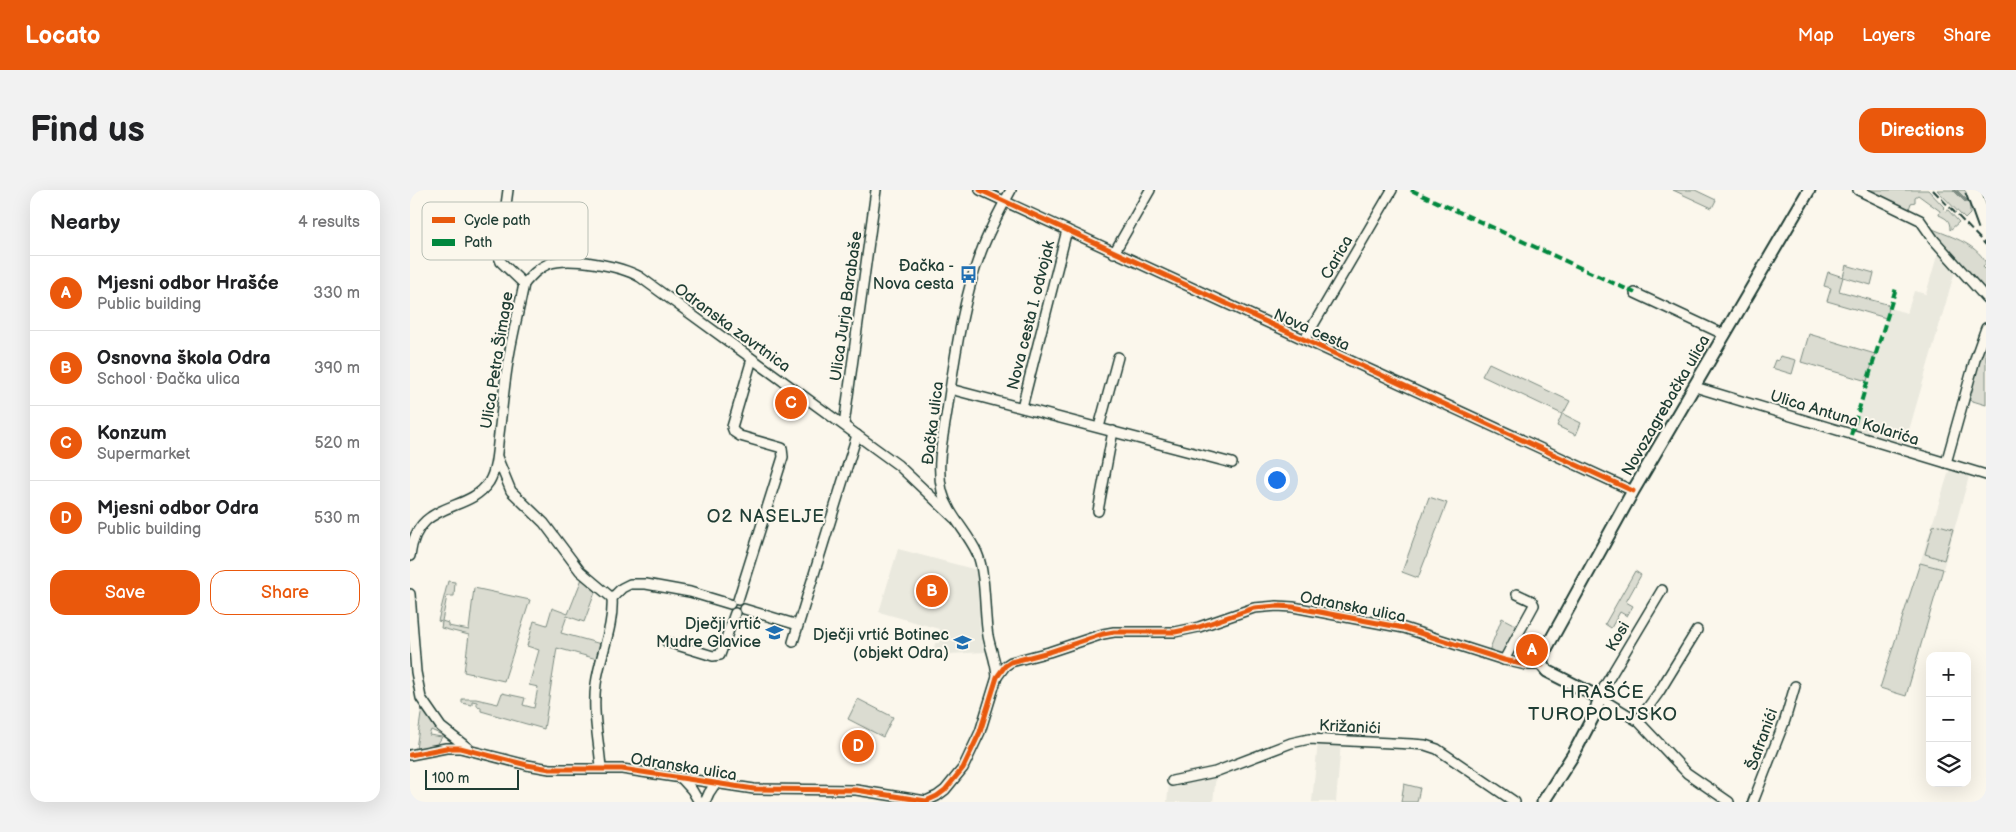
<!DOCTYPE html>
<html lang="en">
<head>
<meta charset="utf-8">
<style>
  :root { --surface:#fff; --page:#f2f2f2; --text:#202124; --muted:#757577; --line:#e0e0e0; --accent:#ea580c }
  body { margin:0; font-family:"Balsamiq Sans",sans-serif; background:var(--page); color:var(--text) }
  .controls { position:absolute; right:15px; bottom:15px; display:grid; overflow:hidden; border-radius:10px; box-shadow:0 5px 20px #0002 }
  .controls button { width:45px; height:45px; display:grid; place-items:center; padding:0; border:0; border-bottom:1px solid var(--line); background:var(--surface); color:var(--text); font:25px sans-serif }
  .scale { position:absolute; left:15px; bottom:12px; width:94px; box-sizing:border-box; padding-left:5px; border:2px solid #1f3d34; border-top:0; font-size:14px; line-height:18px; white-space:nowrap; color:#1f3d34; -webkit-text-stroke:4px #fbf7ec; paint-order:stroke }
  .you { position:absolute; left:866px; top:289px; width:18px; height:18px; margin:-12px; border:4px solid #fff; border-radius:50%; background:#1a73e8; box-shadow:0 0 0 8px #1a73e833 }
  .badge { display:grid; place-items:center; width:32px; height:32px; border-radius:50%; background:var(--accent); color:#fff; font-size:16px; font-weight:700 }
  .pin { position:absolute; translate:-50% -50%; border:2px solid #fff; box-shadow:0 1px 5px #0006 }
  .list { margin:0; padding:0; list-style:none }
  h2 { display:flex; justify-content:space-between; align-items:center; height:65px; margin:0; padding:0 20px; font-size:21px }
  h2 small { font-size:16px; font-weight:400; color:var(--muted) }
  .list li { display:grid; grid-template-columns:32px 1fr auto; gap:15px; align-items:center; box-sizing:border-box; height:75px; padding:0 20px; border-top:1px solid var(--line) }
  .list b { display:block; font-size:19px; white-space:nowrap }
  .list p { margin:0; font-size:16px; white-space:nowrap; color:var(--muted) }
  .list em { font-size:16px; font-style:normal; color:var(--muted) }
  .actions { display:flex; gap:10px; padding:15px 20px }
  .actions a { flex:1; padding:11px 0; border:1px solid var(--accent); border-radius:15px; text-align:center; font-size:18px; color:var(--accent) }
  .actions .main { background:var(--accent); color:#fff }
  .icon { flex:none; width:28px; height:28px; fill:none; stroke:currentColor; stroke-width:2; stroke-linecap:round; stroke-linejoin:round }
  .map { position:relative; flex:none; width:1576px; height:612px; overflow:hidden; border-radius:15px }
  header { display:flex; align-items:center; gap:30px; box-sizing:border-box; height:70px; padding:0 25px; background:var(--accent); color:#fff }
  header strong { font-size:24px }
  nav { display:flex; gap:28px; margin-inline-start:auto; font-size:18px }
  .intro { display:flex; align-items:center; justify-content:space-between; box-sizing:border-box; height:120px; padding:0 30px }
  h1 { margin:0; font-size:35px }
  .button { padding:12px 22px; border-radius:15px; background:var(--accent); color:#fff; font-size:18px; font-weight:700 }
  main { display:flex; gap:30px; padding:0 30px }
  aside { flex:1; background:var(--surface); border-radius:15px; box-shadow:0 5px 20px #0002 }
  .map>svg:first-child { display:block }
</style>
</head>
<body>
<header>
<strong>Locato</strong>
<nav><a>Map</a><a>Layers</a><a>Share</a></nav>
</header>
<div class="intro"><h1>Find us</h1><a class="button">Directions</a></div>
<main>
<aside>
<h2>Nearby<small>4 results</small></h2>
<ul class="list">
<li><span class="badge">A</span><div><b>Mjesni odbor Hrašće</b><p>Public building</p></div><em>330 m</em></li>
<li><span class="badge">B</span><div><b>Osnovna škola Odra</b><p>School · Đačka ulica</p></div><em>390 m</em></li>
<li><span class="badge">C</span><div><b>Konzum</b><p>Supermarket</p></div><em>520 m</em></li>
<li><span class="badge">D</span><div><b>Mjesni odbor Odra</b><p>Public building</p></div><em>530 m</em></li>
</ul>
<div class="actions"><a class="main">Save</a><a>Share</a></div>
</aside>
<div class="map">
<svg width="1576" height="612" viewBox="0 0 1576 612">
  <rect width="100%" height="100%" fill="#fbf7ec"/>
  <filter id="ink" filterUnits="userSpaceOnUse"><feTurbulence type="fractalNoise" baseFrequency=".02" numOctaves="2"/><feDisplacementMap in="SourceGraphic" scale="10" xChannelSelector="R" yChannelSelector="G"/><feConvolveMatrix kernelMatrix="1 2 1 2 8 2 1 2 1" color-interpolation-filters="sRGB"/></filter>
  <g filter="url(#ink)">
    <g fill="#eae9de">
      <polygon points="1528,62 1545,81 1495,254 1473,248 1471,250 1443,242 1479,118 1497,123 1504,101 1516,104"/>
      <polygon points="1540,278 1560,283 1533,379 1510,373"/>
      <polygon points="488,359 567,380 570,441 575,462 523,465 525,453 529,453 529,439 469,422"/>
      <polygon points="908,552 931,553 926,612 902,612"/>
      <polygon points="806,586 803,612 757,612 759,594"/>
    </g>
    <g fill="#dbdcd1" stroke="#7d8c82">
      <polygon points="1263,0 1285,0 1306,10 1302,18"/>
      <path d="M1456,0H1518L1534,17L1533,18L1536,21L1538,20L1549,32L1540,40C1540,30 1537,29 1529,25L1530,21L1508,5L1505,7V12L1501,13L1499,19Z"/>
      <polygon points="1527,0 1543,0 1555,12 1557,10 1547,0 1554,0 1562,7 1560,9 1560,24 1555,29"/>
      <path d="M1518,37C1538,46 1565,52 1576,73L1573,77L1576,80V103Z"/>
      <polygon points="1436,75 1464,83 1461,95 1433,87 1429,101 1480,115 1476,128 1417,111 1421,98 1414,96 1418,82 1433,87"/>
      <polygon points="1576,143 1576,215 1556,209"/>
      <polygon points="1399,144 1465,164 1457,191 1391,172"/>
      <polygon points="1370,166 1386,170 1382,184 1362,178 1365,170 1368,171"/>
      <polygon points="1079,173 1160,211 1153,224 1171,233 1166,245 1147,236 1152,224 1072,186"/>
      <polygon points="1019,307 1037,313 1008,388 992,382"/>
      <polygon points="1529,335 1543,339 1534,370 1515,364 1523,336"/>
      <polygon points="1510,373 1533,379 1496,506 1470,498"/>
      <polygon points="1225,381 1231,385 1216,412 1223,416 1217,426 1210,422 1201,438 1195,434"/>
      <polygon points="173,386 187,397 174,432 157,426 151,443 191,454 187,469 147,458 134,539 71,521 71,517 67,516 67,512 62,511 62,515 52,513 52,509 66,509 88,514 92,503 115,508 113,515 124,518 128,497 119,495 129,460 117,456 124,431 137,435 142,418 158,424"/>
      <polygon points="38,391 45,392 44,406 37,406 32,431 38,433 38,436 59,440 64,398 120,410 94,491 54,482 59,445 31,438 32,432 28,431"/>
      <polygon points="1092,428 1109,437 1093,464 1079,461"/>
      <polygon points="448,509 483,527 473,547 438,529"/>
      <polygon points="12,517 32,545 21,540 19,545 32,547 27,555 7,559 6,559"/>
      <polygon points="994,594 1010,598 1007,612 991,612"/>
    </g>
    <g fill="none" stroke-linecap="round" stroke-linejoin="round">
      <polyline stroke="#74847b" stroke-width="2" points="1545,0 1556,11"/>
      <defs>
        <g id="minor">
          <polyline points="98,0 89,67 91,72 114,94"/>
          <polyline points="570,0 1223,301"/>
          <polyline points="1448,0 1510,30 1524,50 1576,108"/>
          <polyline points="704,63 740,0"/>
          <path d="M114,94C121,86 128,78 138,74C159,66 211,76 230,87L488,275L544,328"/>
          <polyline points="1225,103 1315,145"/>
          <polyline points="895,149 982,0"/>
          <polyline points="1285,197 1576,285"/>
          <polyline points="540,199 822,273"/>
          <polyline points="612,217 657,40"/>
          <polyline points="434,235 466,0"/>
          <polyline points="689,237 708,167"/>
          <polyline points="87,267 101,301 134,333 170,381 202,408"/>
          <polyline points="1536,273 1566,166 1576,138"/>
          <polyline points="688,321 703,241"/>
          <path d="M0,366C7,308 57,325 79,292C87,279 87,259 89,244C92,220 94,196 98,172C102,146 109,120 114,94"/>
          <polyline points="1252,400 1194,497 1190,508 1228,531 1277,583 1319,612"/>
          <polyline points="0,404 6,482 11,508 31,537 58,558"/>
          <polyline points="328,410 373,267 372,258 330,246 324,242 322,237 342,169"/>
          <polyline points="334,419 388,435"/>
          <polyline points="257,452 303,466 310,465 325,423"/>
          <polyline points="383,452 447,245"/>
          <polyline points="1094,470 1124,415 1122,411 1107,404"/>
          <path d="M587,487C586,471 581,461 578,446C574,423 576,383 567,363C557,341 538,325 532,301C526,275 533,247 537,221C544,172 553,108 571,62C579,40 590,20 601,0"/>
          <polyline points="1228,531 1249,502 1287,440"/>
          <polyline points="0,565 36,558 50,558 117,575 140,579 212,579 344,599 446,600 516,611 527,606 535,600 553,578 570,542 587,487 595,476 601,472 639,462 693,444 704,442 765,442 789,437 844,418 867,416 883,417 994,438 1094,470 1116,475 1132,475"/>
          <path d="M191,578C189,551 182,522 186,494C190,465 204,437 202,408L212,398L220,394H236L280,402L320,414"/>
          <polyline points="272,589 282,600 289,612"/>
          <polyline points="762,591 805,582 881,553 899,549 1002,554 1015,555 1027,559 1105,612"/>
          <polyline points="295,612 299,603 305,594"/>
          <polyline points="1343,612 1375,530 1385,496"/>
        </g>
        <g id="major">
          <polyline points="1575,0 1576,1"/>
          <polyline points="1133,612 1163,565 1185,523 1190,508 1137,481 1132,475 1132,466 1223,301 1399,0"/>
        </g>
      </defs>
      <use href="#minor" stroke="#1f3d34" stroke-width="12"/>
      <use href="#major" stroke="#1f3d34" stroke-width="15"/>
      <use href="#minor" stroke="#fbf7ec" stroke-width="9"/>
      <use href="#major" stroke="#fbf7ec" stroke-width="11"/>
      <polyline stroke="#1f3d34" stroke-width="2" stroke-dasharray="8 4" stroke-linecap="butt" points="1523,0 1576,55"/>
      <defs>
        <polyline id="highway-bridge" points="1563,0 1576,36"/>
      </defs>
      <use href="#highway-bridge" stroke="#1f3d34" stroke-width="18" stroke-linecap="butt"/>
      <use href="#highway-bridge" stroke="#fbf7ec" stroke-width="14"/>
      <g stroke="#00873e" stroke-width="4" stroke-dasharray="8 4" stroke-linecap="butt">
        <polyline points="1001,0 1225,103"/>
        <polyline points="1441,245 1486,98"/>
      </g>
      <defs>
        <g id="cycleway">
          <polyline points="570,0 1223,301"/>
          <polyline points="0,565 36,558 50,558 117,575 140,579 212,579 344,599 446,600 516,611 527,606 535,600 553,578 570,542 587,487 595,476 601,472 639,462 693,444 704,442 765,442 789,437 844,418 867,416 883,417 994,438 1094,470 1116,475 1132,475"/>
        </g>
      </defs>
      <use href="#cycleway" stroke="#fbf7ec" stroke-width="8"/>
      <use href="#cycleway" stroke="#e8590c" stroke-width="5"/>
    </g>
  </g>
  <defs>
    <symbol id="bus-bare" viewBox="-9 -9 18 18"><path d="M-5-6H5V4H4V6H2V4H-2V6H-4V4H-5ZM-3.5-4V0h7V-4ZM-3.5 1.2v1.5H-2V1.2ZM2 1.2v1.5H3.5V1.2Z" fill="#1f6fb2" stroke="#fbf7ec" stroke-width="2.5" paint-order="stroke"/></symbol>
    <symbol id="school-bare" viewBox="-9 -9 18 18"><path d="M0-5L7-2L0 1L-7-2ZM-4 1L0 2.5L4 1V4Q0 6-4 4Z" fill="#1f6fb2" stroke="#fbf7ec" stroke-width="2.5" paint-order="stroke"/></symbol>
  </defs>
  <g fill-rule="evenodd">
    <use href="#bus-bare" x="546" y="72" width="25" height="25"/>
    <use href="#school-bare" x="352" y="430" width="25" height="25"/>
    <use href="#school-bare" x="540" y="440" width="25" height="25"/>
  </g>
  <g text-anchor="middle" stroke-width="4" stroke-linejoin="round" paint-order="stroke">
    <g font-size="16" fill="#1f3d34" stroke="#fbf7ec">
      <text transform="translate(926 67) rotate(-60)" y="6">Carica</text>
      <text transform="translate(435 116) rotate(-82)" y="6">Ulica Jurja Barabaše</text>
      <text transform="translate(620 125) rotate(-76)" y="6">Nova cesta I. odvojak</text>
      <text transform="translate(323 137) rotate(36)" y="6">Odranska zavrtnica</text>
      <text transform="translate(902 139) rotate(24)" y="6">Nova cesta</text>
      <text transform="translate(86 170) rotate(-81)" y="6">Ulica Petra Šimage</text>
      <text transform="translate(1255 215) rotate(-60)" y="6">Novozagrebačka ulica</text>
      <text transform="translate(1435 227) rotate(17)" y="6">Ulica Antuna Kolarića</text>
      <text transform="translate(522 233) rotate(-83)" y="6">Đačka ulica</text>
      <text transform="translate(943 416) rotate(11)" y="6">Odranska ulica</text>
      <text transform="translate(1207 446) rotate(-60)" y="6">Kosi</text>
      <text transform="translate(940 536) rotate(3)" y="6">Križanići</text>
      <text transform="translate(1351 549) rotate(-70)" y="6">Šafranići</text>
      <text transform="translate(274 576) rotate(9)" y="6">Odranska ulica</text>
    </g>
    <g font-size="16" fill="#1f3d34" stroke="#fbf7ec" text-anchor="end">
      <text x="544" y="81">Đačka -<tspan x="544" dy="18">Nova cesta</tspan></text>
      <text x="351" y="439">Dječji vrtić<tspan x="351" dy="18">Mudre Glavice</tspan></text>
      <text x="539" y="450">Dječji vrtić Botinec<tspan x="539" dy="18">(objekt Odra)</tspan></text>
    </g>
    <g font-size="18" letter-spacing="1" fill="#1f3d34" stroke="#fbf7ec">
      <text x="356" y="332">O2 NASELJE</text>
    </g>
    <g font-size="19" letter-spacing="1" fill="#1f3d34" stroke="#fbf7ec">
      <text x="1193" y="508">HRAŠĆE<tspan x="1193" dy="22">TUROPOLJSKO</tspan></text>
    </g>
  </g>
  <rect x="12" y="12" width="166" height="58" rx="8" fill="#fbf7ec" stroke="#b9bfb5" stroke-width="1"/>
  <rect x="22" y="27" width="23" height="6" fill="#e8590c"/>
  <rect x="22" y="49" width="23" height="7" fill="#00873e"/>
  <g font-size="14" fill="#1f3d34">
    <text x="54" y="35">Cycle path</text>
    <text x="54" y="57">Path</text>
  </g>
</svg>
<div class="controls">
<button>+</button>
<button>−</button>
<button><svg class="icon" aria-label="layers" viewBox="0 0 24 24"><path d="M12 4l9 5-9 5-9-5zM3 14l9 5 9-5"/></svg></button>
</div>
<div class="scale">100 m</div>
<div class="you"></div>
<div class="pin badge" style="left:1122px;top:460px">A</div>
<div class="pin badge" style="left:522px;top:401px">B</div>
<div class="pin badge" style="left:381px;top:213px">C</div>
<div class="pin badge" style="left:448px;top:556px">D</div>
</div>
</main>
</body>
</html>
